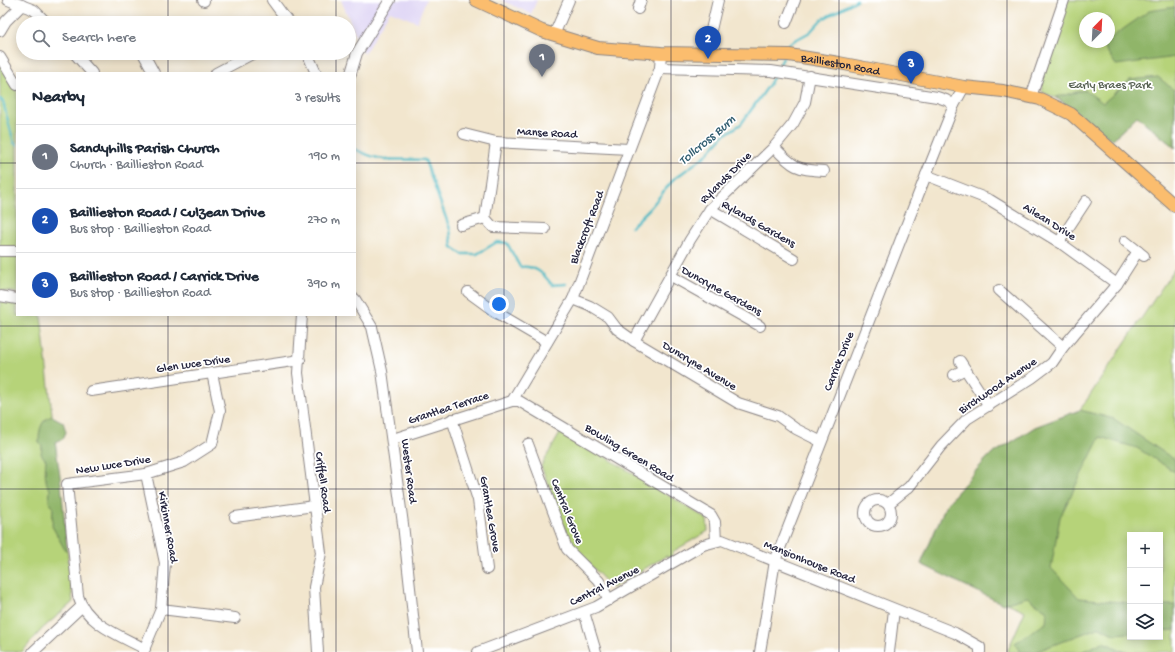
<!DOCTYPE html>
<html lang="en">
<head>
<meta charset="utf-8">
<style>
  :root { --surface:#fff; --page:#f6f6f7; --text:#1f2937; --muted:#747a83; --line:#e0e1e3; --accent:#d1495b }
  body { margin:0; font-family:"Gochi Hand",sans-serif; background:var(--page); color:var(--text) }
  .controls { position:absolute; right:12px; bottom:12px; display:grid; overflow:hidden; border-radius:0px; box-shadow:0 2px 10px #0003 }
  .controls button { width:36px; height:36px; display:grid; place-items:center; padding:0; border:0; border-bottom:1px solid var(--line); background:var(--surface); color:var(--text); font:20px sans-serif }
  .compass { position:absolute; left:1079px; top:12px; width:36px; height:36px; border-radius:50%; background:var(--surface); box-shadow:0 2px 10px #0003; rotate:24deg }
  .you { position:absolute; left:499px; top:304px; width:14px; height:14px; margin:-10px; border:3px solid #fff; border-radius:50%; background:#1a73e8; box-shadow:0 0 0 6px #1a73e833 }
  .badge { display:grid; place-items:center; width:26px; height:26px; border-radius:50%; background:var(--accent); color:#fff; font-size:13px; font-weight:700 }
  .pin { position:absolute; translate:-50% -33px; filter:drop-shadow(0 1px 2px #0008) }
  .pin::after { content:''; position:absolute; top:21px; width:14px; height:12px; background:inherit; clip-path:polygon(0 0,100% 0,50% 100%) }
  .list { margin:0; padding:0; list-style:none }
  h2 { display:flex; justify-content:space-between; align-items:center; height:52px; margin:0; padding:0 16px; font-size:17px }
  h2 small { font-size:13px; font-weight:400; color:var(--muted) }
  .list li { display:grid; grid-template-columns:26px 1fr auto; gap:12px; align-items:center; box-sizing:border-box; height:64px; padding:0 16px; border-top:1px solid var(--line) }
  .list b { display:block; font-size:15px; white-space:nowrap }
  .list p { margin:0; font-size:13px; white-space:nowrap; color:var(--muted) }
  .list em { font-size:13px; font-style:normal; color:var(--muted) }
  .icon { flex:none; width:22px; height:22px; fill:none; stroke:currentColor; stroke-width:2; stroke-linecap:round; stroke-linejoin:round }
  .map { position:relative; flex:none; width:1175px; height:652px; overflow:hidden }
  .search { position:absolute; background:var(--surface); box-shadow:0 2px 10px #0003; left:16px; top:16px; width:340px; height:44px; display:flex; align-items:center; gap:10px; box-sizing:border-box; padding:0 14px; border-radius:22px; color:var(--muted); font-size:15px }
  .panel { position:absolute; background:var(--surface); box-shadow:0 2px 10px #0003; left:16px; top:72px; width:340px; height:244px; border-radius:0px }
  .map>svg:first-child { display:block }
</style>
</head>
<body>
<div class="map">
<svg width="1175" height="652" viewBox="0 0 1175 652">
  <rect width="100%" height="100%" fill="#fff"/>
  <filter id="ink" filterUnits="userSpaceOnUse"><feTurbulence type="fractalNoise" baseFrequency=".025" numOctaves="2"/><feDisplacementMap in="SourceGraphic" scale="8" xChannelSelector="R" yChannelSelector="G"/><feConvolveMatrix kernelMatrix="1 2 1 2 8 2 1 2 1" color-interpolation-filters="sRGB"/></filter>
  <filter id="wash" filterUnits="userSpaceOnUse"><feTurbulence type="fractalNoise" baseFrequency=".012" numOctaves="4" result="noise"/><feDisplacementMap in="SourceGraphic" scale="16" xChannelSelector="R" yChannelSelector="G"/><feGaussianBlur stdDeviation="0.9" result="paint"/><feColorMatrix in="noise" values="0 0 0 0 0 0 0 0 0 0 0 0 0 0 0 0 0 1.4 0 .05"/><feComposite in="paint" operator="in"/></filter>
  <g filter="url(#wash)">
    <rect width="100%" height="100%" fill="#f2e6ce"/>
    <g fill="#dfd5f5">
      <polygon points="341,0 426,0 417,22 390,11 364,54"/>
      <polygon points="501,0 537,0 531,14"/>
    </g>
    <g fill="#b6d379" stroke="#6c7a5a" fill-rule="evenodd">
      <path d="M1067,0H1175V148L1137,116L1112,140C1090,122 1069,102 1042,92L1041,79ZM1085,18H1109V42H1085Z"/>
      <polygon points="0,64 17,92 17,293 0,290"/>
      <path d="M1175,268V652H1007L1025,611L921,564L946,505L988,457L1035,427L1080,410ZM1130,535H1160V637H1130Z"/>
      <polygon points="0,301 17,304 17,315 41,315 73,602 42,629 22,652 0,652"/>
      <polygon points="562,430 707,519 708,531 674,551 670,558 666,556 612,588 571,544 541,466"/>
    </g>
    <g fill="#90b569" stroke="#596c52">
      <polygon points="1175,7 1175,57 1116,65 1102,44 1109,42 1109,39 1149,11"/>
      <polygon points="1158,77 1175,91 1175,148 1137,116 1112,140 1056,97 1085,90 1103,103 1130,80"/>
      <polygon points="1080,410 1114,419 1175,460 1175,472 1137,448 1100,437 1060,517 1051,568 1079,598 1130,603 1130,633 1113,634 1100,627 1035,652 1021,652 1015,643 1046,623 1047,611 1027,597 1003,604 921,564 946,505 988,457 1035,427"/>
      <path d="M52,416L63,422L66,432L63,439L55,442L61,483L67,549L65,550L52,526L53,507L49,502L50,489C44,484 45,467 46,460L41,454L42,446L39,443C39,431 40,420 52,416Z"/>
      <polygon points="1160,605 1175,605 1175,630 1160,631"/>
      <polygon points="1103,642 1126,652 1081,652"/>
    </g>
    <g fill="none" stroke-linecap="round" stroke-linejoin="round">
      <g stroke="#4ab8c3" stroke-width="2.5">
        <polyline points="786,52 790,43 810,32 821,20 857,0"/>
        <polyline points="777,70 783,58"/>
        <polyline points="0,99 3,102 14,143 17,145"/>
        <path d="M355,149C382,164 396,158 425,160L450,229L452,247L462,254H477L497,242L507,243L520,267C535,265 543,273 552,285L566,284"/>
        <polyline points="631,227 650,208 674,179 705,156 724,135 741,124 769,85 775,74"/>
      </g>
    </g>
  </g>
  <g filter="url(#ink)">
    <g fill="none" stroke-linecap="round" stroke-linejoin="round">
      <defs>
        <g id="minor">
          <polyline points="8,0 34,10 47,23"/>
          <polyline points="203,0 204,1"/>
          <polyline points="272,0 289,23"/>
          <polyline points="638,9 641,0"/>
          <polyline points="786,23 795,0"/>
          <polyline points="0,31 6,21 22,5"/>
          <polyline points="554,35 569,0"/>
          <polyline points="74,53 92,73"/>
          <polyline points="143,53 154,73"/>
          <polyline points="307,53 316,73"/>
          <polyline points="711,53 711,30 718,0"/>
          <polyline points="0,57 17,85"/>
          <polyline points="660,68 771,71 937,97 946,100 954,105"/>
          <polyline points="216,73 254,53"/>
          <polyline points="351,73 357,53 390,0"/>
          <polyline points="1031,97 1064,0"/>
          <polyline points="464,134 496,142 629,149"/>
          <polyline points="496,142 485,218 493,227 545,229"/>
          <path d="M774,147C793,167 797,170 824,171"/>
          <polyline points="926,175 990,200 1059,242 1117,284"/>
          <polyline points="710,209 794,259"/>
          <polyline points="461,225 485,218"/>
          <polyline points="1125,241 1144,256"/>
          <polyline points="1059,242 1086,201"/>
          <polyline points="0,251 17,251"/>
          <polyline points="671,276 760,326"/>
          <polyline points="999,290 1063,347"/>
          <polyline points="468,292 494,311 547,342"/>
          <polyline points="0,296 17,299"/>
          <polyline points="355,299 372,327 382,371 403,524 417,652"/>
          <polyline points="573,299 590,306 608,317 617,329 634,341 738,403 778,416 796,429 820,441"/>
          <polyline points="302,315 298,373 321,553 314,587 318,652"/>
          <polyline points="634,341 690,240 710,209 774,147 793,124 805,102 810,76"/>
          <polyline points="960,361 989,406"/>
          <polyline points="954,375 965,369"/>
          <polyline points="91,391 300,360"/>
          <polyline points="512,401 573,299 660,68 661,53"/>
          <polyline points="452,419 478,500 487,569"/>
          <polyline points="393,439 512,401 519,401 711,515 715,522 716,541"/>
          <polyline points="528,444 567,549 599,581 609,600"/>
          <circle cx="878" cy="513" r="13"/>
          <polyline points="888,504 909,487 941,446 967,419 1032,378 1052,363 1063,347 1117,284 1138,251"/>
          <polyline points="235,517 314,506"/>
          <polyline points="161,609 235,618"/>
          <polyline points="584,612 596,652"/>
          <path d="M145,649C121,636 86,624 78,596L67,484L146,474L184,462L212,444L220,411L212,373"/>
          <polyline points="33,652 81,607"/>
          <polyline points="143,652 161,609 165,563 146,474"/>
          <polyline points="478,652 596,607 703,545 722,540 955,633 980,647 980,652"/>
          <polyline points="760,652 775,561 926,175 954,105 964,87"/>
          <polyline points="889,652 894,610"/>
        </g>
        <g id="major">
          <path id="s1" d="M476,0L542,31L598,48L661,53L789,55L839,63L964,87L1003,91L1040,99L1071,114L1175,206"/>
        </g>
      </defs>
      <use href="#minor" stroke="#8a8484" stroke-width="12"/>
      <use href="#major" stroke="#8a8484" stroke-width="14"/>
      <use href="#minor" stroke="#fff" stroke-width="10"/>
      <use href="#major" stroke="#fbbd6e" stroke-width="12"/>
    </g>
  </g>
  <path fill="none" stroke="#22223b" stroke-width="1" stroke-opacity="0.55" d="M168,0V23M336,0V23M504,0V652M671,0V652M839,0V652M1007,0V652M168,53V73M336,53V73M0,163H17M355,163H1175M168,315V652M336,315V652M0,326H1175M0,489H1175"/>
  <g text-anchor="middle" stroke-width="3.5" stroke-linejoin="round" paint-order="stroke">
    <g font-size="12" fill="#22223b" stroke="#fff">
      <text dy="4" stroke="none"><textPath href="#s1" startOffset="375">Baillieston Road</textPath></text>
      <text transform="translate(547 132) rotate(3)" y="4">Manse Road</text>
      <text transform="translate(725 177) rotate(-45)" y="4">Rylands Drive</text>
      <text transform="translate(1050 221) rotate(32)" y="4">Ailean Drive</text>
      <text transform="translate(759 223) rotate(30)" y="4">Rylands Gardens</text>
      <text transform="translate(586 227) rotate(-69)" y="4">Blackcroft Road</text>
      <text transform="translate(722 290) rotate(29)" y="4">Duncryne Gardens</text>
      <text transform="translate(838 361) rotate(-68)" y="4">Carrick Drive</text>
      <text transform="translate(193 363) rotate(-8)" y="4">Glen Luce Drive</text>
      <text transform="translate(700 365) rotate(31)" y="4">Duncryne Avenue</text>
      <text transform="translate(997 385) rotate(-34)" y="4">Birchwood Avenue</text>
      <text transform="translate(448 407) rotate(-18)" y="4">Grantlea Terrace</text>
      <text transform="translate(630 452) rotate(31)" y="4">Bowling Green Road</text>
      <text transform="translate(113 464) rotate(-9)" y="4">New Luce Drive</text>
      <text transform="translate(410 471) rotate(83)" y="4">Wester Road</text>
      <text transform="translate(324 482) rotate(82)" y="4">Criffell Road</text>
      <text transform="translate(568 511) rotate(68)" y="4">Central Grove</text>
      <text transform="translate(491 514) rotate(80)" y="4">Grantlea Grove</text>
      <text transform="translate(169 527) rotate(80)" y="4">Kirkinner Road</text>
      <text transform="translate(810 561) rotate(22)" y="4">Mansionhouse Road</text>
      <text transform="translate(604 585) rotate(-27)" y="4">Central Avenue</text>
    </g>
    <g font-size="12" fill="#566051" stroke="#fff">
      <text x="1110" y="88">Early Braes Park</text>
    </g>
    <g font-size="13" font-style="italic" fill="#325e71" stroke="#fff">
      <text transform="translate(706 139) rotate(-40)" y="5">Tollcross Burn</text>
    </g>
  </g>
</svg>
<div class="controls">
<button>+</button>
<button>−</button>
<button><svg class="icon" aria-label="layers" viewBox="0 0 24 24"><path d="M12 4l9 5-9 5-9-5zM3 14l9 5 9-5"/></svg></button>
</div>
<svg class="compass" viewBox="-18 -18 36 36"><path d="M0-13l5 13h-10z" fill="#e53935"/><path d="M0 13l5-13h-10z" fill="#747a83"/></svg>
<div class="you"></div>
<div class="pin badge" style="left:542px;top:77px;background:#6b7280">1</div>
<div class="pin badge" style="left:708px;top:59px;background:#1a4fb4">2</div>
<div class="pin badge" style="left:911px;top:84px;background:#1a4fb4">3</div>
<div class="search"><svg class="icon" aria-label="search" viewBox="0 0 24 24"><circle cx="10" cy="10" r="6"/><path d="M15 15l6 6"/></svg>Search here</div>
<section class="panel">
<h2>Nearby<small>3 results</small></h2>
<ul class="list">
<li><span class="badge" style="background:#6b7280">1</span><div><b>Sandyhills Parish Church</b><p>Church · Baillieston Road</p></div><em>190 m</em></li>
<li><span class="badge" style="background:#1a4fb4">2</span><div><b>Baillieston Road / Culzean Drive</b><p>Bus stop · Baillieston Road</p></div><em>270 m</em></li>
<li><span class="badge" style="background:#1a4fb4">3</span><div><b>Baillieston Road / Carrick Drive</b><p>Bus stop · Baillieston Road</p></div><em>390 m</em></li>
</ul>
</section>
</div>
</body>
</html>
